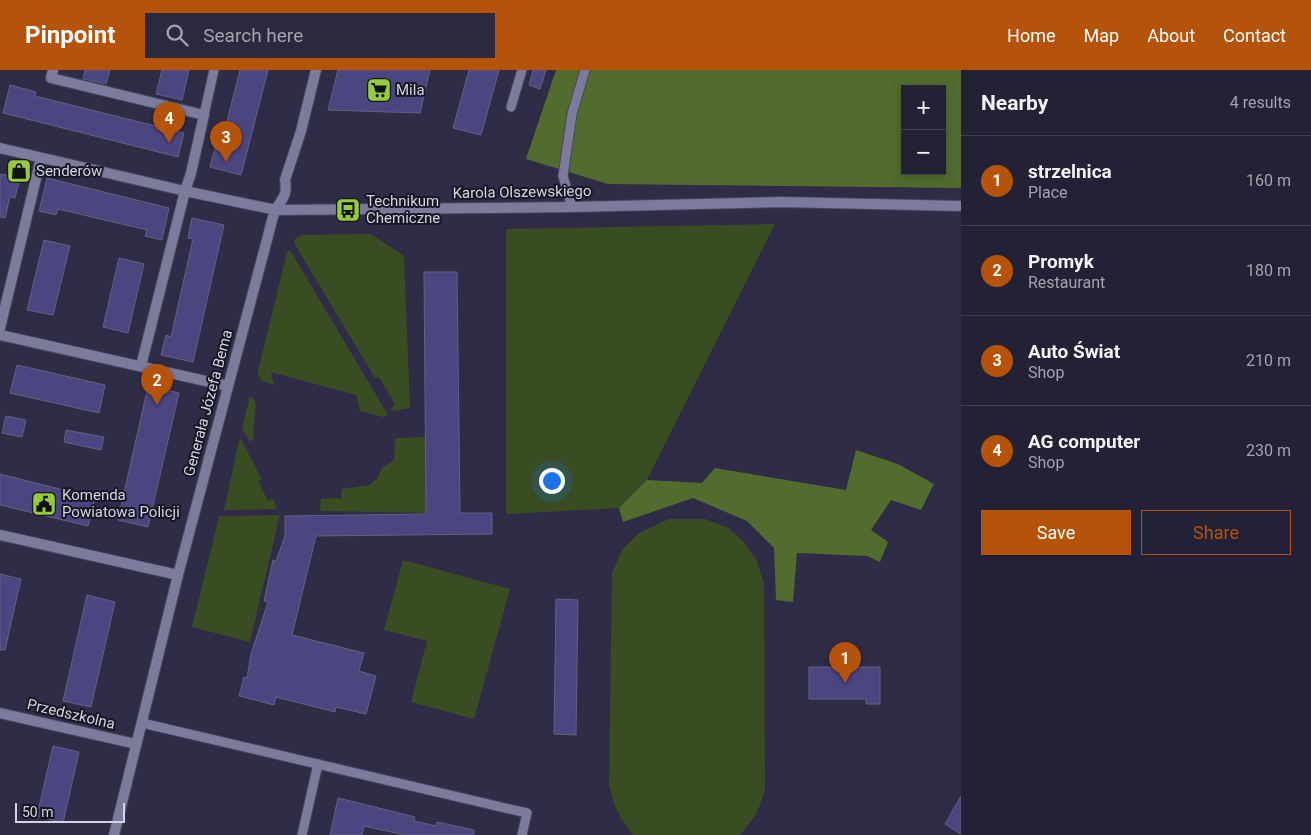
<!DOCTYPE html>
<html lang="en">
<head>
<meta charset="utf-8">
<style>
  :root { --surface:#232136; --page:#2b293e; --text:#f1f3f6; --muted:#a3a3ad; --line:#403e51; --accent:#b45309 }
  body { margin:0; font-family:Roboto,sans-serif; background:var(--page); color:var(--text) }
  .controls { position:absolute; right:15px; top:15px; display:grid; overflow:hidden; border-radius:0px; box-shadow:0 2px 12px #0003 }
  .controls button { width:45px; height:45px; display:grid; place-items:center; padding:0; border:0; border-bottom:1px solid var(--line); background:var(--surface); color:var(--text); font:25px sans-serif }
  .scale { position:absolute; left:15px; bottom:12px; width:110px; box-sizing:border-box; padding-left:5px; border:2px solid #d3d3e4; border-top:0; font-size:14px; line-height:18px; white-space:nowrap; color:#d3d3e4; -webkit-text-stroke:4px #171723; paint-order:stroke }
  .you { position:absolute; left:551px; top:410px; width:18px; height:18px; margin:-12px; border:4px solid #fff; border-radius:50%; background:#1a73e8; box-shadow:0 0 0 8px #1a73e833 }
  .badge { display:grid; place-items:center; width:32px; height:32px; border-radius:50%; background:var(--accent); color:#fff; font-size:16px; font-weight:700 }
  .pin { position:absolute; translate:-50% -41px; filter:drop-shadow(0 1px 2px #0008) }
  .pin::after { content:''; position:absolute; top:26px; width:18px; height:15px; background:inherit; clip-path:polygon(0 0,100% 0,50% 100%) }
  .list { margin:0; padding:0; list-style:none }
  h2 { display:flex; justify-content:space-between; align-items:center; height:65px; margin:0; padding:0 20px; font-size:21px }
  h2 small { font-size:16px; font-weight:400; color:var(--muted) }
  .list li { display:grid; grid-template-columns:32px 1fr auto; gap:15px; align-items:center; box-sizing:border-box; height:90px; padding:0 20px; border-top:1px solid var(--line) }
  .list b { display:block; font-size:19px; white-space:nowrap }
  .list p { margin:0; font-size:16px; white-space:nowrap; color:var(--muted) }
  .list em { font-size:16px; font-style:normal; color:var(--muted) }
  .actions { display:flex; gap:10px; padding:15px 20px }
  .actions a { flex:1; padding:11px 0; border:1px solid var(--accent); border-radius:0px; text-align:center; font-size:18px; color:var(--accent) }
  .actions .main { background:var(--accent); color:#fff }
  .icon { flex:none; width:28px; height:28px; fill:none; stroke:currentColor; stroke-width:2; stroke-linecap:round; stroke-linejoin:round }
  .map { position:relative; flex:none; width:961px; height:765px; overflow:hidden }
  header { display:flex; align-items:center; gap:30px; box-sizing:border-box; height:70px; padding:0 25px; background:var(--accent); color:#fff }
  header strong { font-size:24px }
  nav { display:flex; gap:28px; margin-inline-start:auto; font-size:18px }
  .search { width:350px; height:45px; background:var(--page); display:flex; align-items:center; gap:12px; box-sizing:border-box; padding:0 18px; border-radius:0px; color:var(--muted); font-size:19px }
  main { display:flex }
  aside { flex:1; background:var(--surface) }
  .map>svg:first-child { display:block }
</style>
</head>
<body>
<header>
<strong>Pinpoint</strong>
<div class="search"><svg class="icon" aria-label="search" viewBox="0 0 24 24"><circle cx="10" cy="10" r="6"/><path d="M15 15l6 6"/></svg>Search here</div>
<nav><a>Home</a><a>Map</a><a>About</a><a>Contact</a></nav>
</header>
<main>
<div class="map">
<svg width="961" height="765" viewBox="0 0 961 765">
  <rect width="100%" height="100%" fill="#2f2c48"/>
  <g fill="#3a4d22">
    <polygon points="775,154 647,410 619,438 506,444 506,159"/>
    <polygon points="371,164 404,186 410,338 392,341 391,339 395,334 379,307 375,308 294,173 295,169 301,165"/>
    <polygon points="290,180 388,345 383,347 360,341 356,325 271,302 274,315 260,310 261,307 257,305 287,182"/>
    <path d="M250,326L255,330C257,343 252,355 254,368L250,372L242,358Z"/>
    <polygon points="426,367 437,443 320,441 321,429 338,428 341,429 342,419 369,415 377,409 382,398 394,390 395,368"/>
    <polygon points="241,369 262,410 258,411 268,431 273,429 277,439 224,440 239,370"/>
    <polygon points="280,445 250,572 192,557 219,446"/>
    <path d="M669,449H705L728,458L743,471L757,491L764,513L765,719C760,739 754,749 740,765H633C619,746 614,738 609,714L612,503L622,480L639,463Z"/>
    <polygon points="403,490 510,519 474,649 411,632 427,571 384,560"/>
  </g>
  <g fill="#526c2e" fill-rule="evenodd">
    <path d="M556,0H961V118L608,114L526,89ZM905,19H942V101H905Z"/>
    <polygon points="856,380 898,394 934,414 921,440 891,430 871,460 888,472 880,492 867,486 797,483 793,532 776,530 774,478 747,451 693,428 623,452 619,438 647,410 702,413 715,398 846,420"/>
  </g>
  <g fill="#4c4680" stroke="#636180">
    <polygon points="85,0 110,0 106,14 83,9"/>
    <polygon points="162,0 189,0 182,30 156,24"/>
    <polygon points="240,0 268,0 241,105 210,97 215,78 220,79"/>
    <polygon points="338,0 430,0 420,43 328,40"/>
    <polygon points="469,0 499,0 481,65 453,58"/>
    <polygon points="533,0 546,0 540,19 529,15"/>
    <polygon points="10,15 36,22 35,26 184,63 178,87 3,43"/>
    <polygon points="0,104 20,108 15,128 10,127 5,148 0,147"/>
    <polygon points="47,108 169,138 162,170 145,166 147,160 58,139 56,145 39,141"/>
    <polygon points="192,148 224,155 193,292 161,285 166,265 171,267 193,169 188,168"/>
    <polygon points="44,170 70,176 53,245 27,240"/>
    <polygon points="119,188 144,194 128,263 103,257"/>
    <polygon points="424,202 457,202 460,443 492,443 492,464 316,466 292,565 364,583 359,601 376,606 366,644 336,637 335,642 276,627 274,635 239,626 244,607 247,608 251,584 268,532 264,531 273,490 276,491 285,466 285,446 426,444"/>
    <polygon points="17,295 105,315 99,343 10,323"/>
    <polygon points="148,316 179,323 148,457 118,450"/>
    <polygon points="6,346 26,350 22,367 2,363"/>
    <polygon points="66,360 104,367 101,380 64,372"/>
    <polygon points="0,404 95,428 88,456 0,435"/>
    <polygon points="0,504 21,509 5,580 0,580"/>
    <polygon points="87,525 115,532 91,637 63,631"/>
    <polygon points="556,529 578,530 576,665 554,664"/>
    <polygon points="809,597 880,597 880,634 866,634 866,629 809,629"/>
    <polygon points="53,676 79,682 63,753 37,746"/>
    <polygon points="961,726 961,764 945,754"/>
    <polygon points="338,728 415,747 414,751 436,756 437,752 474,760 474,765 405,765 364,756 362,765 330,765"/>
  </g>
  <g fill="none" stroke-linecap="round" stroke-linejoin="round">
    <defs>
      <g id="service">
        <polyline points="511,37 522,0"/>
        <polyline points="204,45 214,0"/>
        <polyline points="572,137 563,106 572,44 585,0"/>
        <polyline points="142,653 527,743 522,765"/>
        <polyline points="302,765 318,694"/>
      </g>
      <g id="minor">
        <polyline points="53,0 51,8 204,45 191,103 185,121 141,296"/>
        <polyline points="0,258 41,88"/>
        <polyline points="0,265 228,316"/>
        <polyline points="0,465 178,505"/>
        <polyline points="0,643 136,674"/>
        <path d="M114,765L178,505L268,166C270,158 272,149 275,141C281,129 288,127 285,110L301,61L316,0"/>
      </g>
      <polyline id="tertiary" points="0,78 185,121 276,140 572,137 781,132 961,136"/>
    </defs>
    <use href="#service" stroke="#48465d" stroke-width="11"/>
    <use href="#minor" stroke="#48465d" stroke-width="12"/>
    <use href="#tertiary" stroke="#48465d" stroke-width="12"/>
    <use href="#service" stroke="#7c7b9b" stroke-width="9"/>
    <use href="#minor" stroke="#7c7b9b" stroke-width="10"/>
    <use href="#tertiary" stroke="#7c7b9b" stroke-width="10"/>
  </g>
  <defs>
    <symbol id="supermarket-square" viewBox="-11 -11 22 22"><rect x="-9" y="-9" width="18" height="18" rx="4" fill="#94cc3c" stroke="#171723"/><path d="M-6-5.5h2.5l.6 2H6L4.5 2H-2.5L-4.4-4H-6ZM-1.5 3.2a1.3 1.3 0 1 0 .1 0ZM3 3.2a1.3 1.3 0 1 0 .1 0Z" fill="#111"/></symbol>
    <symbol id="shop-square" viewBox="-11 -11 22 22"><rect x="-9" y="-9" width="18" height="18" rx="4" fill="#94cc3c" stroke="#171723"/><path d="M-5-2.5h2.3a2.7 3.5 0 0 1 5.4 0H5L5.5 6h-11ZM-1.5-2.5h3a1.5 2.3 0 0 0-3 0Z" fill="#111"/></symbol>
    <symbol id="bus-square" viewBox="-11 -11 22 22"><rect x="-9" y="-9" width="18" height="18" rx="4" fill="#94cc3c" stroke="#171723"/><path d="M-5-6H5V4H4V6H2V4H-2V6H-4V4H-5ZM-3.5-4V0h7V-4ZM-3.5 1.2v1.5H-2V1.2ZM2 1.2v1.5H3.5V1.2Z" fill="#111"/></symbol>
    <symbol id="civic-square" viewBox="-11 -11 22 22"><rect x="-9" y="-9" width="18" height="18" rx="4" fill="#94cc3c" stroke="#171723"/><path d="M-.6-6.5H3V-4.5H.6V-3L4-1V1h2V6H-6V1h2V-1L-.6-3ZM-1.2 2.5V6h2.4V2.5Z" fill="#111"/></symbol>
  </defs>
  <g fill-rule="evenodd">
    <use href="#supermarket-square" x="365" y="6" width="28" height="28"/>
    <use href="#shop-square" x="5" y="87" width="28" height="28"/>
    <use href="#bus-square" x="334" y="126" width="28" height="28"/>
    <use href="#civic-square" x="30" y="420" width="28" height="28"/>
  </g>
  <g text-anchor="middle" stroke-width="4" stroke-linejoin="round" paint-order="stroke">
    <g font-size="15" fill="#d3d3e4" stroke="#171723" text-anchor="start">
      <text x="396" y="25">Mila</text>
      <text x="36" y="106">Senderów</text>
      <text x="366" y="136">Technikum<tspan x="366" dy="17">Chemiczne</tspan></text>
      <text x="62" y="430">Komenda<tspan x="62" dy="17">Powiatowa Policji</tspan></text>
    </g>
    <g font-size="15" fill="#d3d3e4" stroke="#171723">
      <text transform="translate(522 122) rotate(-1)" y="5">Karola Olszewskiego</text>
      <text transform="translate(208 333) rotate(-75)" y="5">Generała Józefa Bema</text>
      <text transform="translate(71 644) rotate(13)" y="5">Przedszkolna</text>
    </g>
  </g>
</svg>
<div class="controls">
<button>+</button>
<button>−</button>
</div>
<div class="scale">50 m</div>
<div class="you"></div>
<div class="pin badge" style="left:845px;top:613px">1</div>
<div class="pin badge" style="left:157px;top:335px">2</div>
<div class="pin badge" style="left:226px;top:92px">3</div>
<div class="pin badge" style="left:169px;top:73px">4</div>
</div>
<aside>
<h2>Nearby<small>4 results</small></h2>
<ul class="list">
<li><span class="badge">1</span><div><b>strzelnica</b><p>Place</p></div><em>160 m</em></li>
<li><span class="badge">2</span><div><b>Promyk</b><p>Restaurant</p></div><em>180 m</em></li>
<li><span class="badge">3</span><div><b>Auto Świat</b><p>Shop</p></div><em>210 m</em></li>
<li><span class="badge">4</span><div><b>AG computer</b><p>Shop</p></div><em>230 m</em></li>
</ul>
<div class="actions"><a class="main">Save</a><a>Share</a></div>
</aside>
</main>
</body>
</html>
